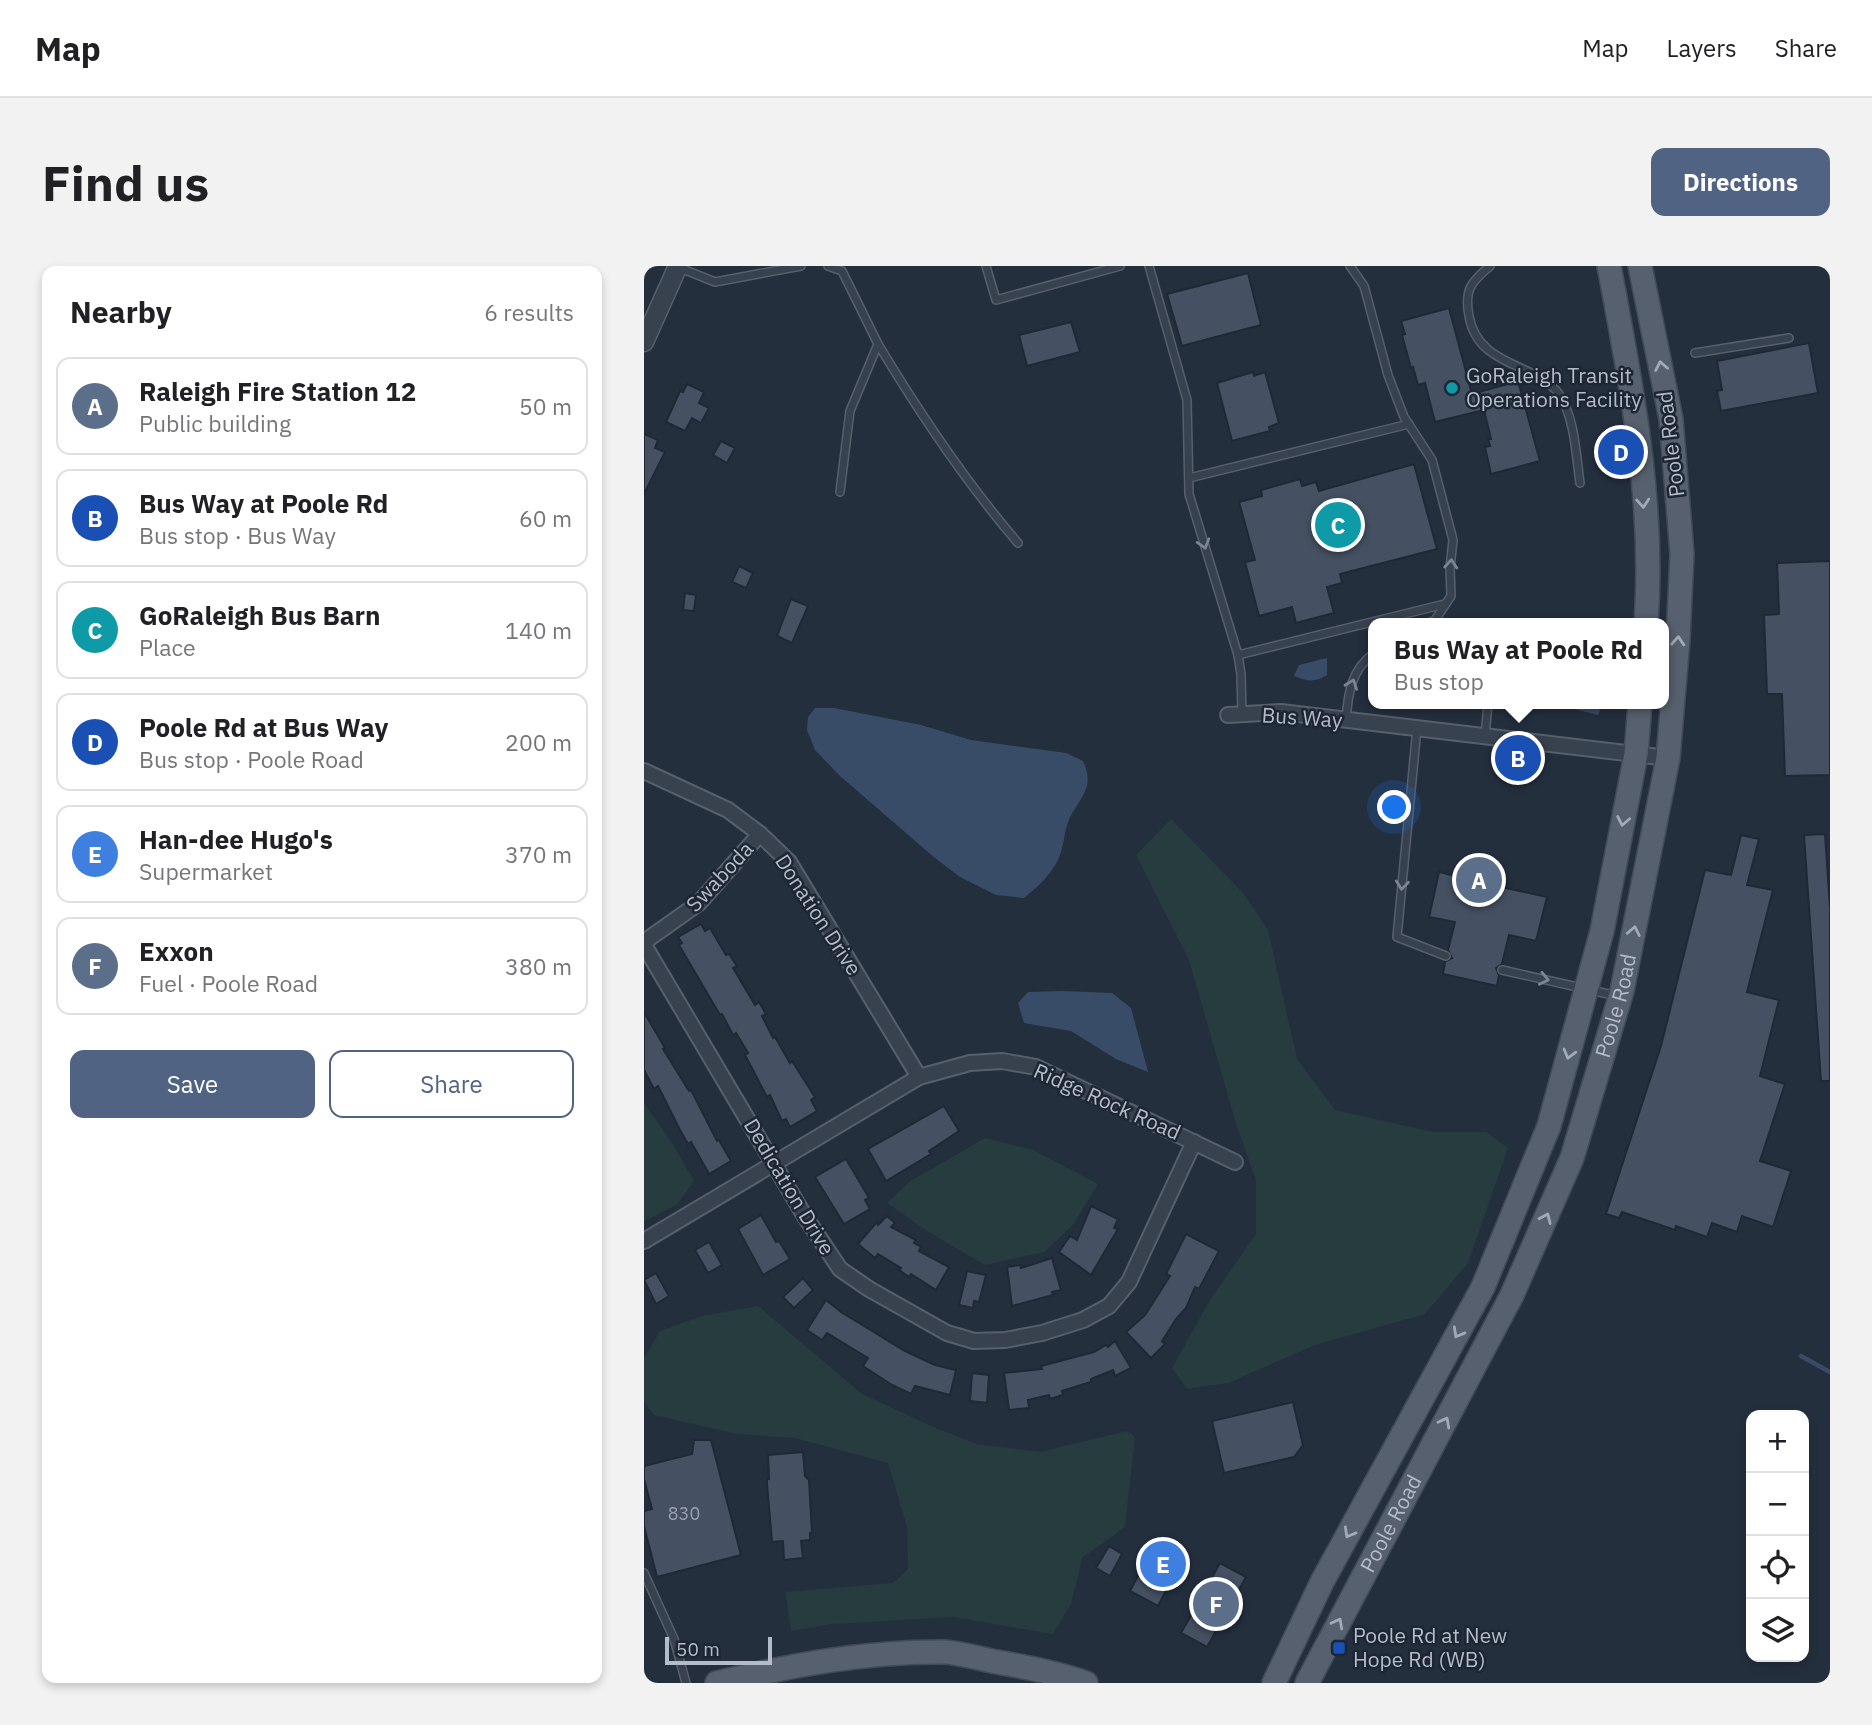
<!DOCTYPE html>
<html lang="en">
<head>
<meta charset="utf-8">
<style>
  :root { --surface:#fff; --page:#f2f2f2; --text:#202124; --muted:#757577; --line:#e0e0e0; --accent:#506383 }
  body { margin:0; font-family:"IBM Plex Sans",sans-serif; background:var(--page); color:var(--text) }
  .controls { position:absolute; right:21px; bottom:21px; display:grid; overflow:hidden; border-radius:14px; box-shadow:0 4px 10px #0003 }
  .controls button { width:63px; height:63px; display:grid; place-items:center; padding:0; border:0; border-bottom:2px solid var(--line); background:var(--surface); color:var(--text); font:35px sans-serif }
  .scale { position:absolute; left:21px; bottom:18px; width:107px; box-sizing:border-box; padding-left:7px; border:4px solid #b4bcc9; border-top:0; font-size:19px; line-height:24px; white-space:nowrap; color:#b4bcc9; -webkit-text-stroke:5px #1d2633; paint-order:stroke }
  .you { position:absolute; left:751px; top:542px; width:24px; height:24px; margin:-18px; border:5px solid #fff; border-radius:50%; background:#1a73e8; box-shadow:0 0 0 10px #1a73e833 }
  .badge { display:grid; place-items:center; width:46px; height:46px; border-radius:50%; background:var(--accent); color:#fff; font-size:23px; font-weight:700 }
  .pin { position:absolute; translate:-50% -50%; border:4px solid #fff; box-shadow:0 2px 7px #0006 }
  .popup { position:absolute; left:724px; top:352px; width:301px; height:91px; box-sizing:border-box; display:grid; place-content:center; border-radius:14px; background:var(--surface); filter:drop-shadow(0 2px 5px #0005); font-size:23px; white-space:nowrap; color:var(--muted) }
  .popup b { font-size:26px; color:var(--text) }
  .popup::after { content:''; position:absolute; left:50%; top:100%; margin-left:-14px; border:14px solid transparent; border-top-color:var(--surface) }
  .list { margin:0; padding:0; list-style:none }
  h2 { display:flex; justify-content:space-between; align-items:center; height:91px; margin:0; padding:0 28px; font-size:30px }
  h2 small { font-size:23px; font-weight:400; color:var(--muted) }
  .list li { display:grid; grid-template-columns:46px 1fr auto; gap:21px; align-items:center; box-sizing:border-box; height:98px; margin:0 14px 14px; padding:0 14px; border:2px solid var(--line); border-radius:14px }
  .list b { display:block; font-size:26px; white-space:nowrap }
  .list p { margin:0; font-size:23px; white-space:nowrap; color:var(--muted) }
  .list em { font-size:23px; font-style:normal; color:var(--muted) }
  .actions { display:flex; gap:14px; padding:21px 28px }
  .actions a { flex:1; padding:16px 0; border:2px solid var(--accent); border-radius:14px; text-align:center; font-size:24px; color:var(--accent) }
  .actions .main { background:var(--accent); color:#fff }
  .icon { flex:none; width:38px; height:38px; fill:none; stroke:currentColor; stroke-width:2; stroke-linecap:round; stroke-linejoin:round }
  .map { position:relative; flex:none; width:1186px; height:1417px; overflow:hidden; border-radius:14px }
  header { display:flex; align-items:center; gap:42px; box-sizing:border-box; height:98px; padding:0 35px; background:var(--surface); border-bottom:2px solid var(--line) }
  header strong { font-size:33px }
  nav { display:flex; gap:38px; margin-inline-start:auto; font-size:24px }
  .intro { display:flex; align-items:center; justify-content:space-between; box-sizing:border-box; height:168px; padding:0 42px }
  h1 { margin:0; font-size:49px }
  .button { padding:18px 32px; border-radius:14px; background:var(--accent); color:#fff; font-size:24px; font-weight:700 }
  main { display:flex; gap:42px; padding:0 42px }
  aside { flex:1; background:var(--surface); border-radius:14px; box-shadow:0 4px 10px #0003 }
  .map>svg:first-child { display:block }
</style>
</head>
<body>
<header>
<strong>Map</strong>
<nav><a>Map</a><a>Layers</a><a>Share</a></nav>
</header>
<div class="intro"><h1>Find us</h1><a class="button">Directions</a></div>
<main>
<aside>
<h2>Nearby<small>6 results</small></h2>
<ul class="list">
<li><span class="badge" style="background:#5c6f8a">A</span><div><b>Raleigh Fire Station 12</b><p>Public building</p></div><em>50 m</em></li>
<li><span class="badge" style="background:#1a4fb4">B</span><div><b>Bus Way at Poole Rd</b><p>Bus stop · Bus Way</p></div><em>60 m</em></li>
<li><span class="badge" style="background:#0f9aa8">C</span><div><b>GoRaleigh Bus Barn</b><p>Place</p></div><em>140 m</em></li>
<li><span class="badge" style="background:#1a4fb4">D</span><div><b>Poole Rd at Bus Way</b><p>Bus stop · Poole Road</p></div><em>200 m</em></li>
<li><span class="badge" style="background:#3f7fe0">E</span><div><b>Han-dee Hugo's</b><p>Supermarket</p></div><em>370 m</em></li>
<li><span class="badge" style="background:#5c6f8a">F</span><div><b>Exxon</b><p>Fuel · Poole Road</p></div><em>380 m</em></li>
</ul>
<div class="actions"><a class="main">Save</a><a>Share</a></div>
</aside>
<div class="map">
<svg width="1186" height="1417" viewBox="0 0 1186 1417">
  <rect width="100%" height="100%" fill="#242f3e"/>
  <g fill="#263c3f">
    <polygon points="527,553 600,628 624,664 653,793 691,844 789,866 842,866 864,882 824,997 781,1048 671,1079 584,1117 543,1123 528,1102 566,1034 612,968 612,914 593,861 545,694 492,589"/>
    <polygon points="0,837 30,880 50,915 33,939 0,955"/>
    <polygon points="341,872 389,884 454,918 429,959 400,986 341,999 283,965 243,937 265,916"/>
    <polygon points="114,1040 218,1128 287,1160 332,1178 396,1186 483,1165 491,1171 481,1261 438,1292 427,1338 409,1368 310,1351 187,1358 147,1365 141,1326 249,1317 264,1303 263,1261 244,1197 151,1172 93,1168 10,1149 0,1135 0,1092 16,1065 58,1050"/>
  </g>
  <g fill="#394c67">
    <path d="M683,392V409C670,417 663,415 650,410L655,399Z"/>
    <polygon points="910,438 958,438 958,439 954,449"/>
    <path d="M171,442H190L277,459L327,474L422,487L439,495C453,525 432,533 423,559C420,568 420,577 417,586C411,605 395,620 380,632L352,629L316,611L291,592L196,510L171,484L163,464L164,451Z"/>
    <polygon points="419,725 468,727 487,742 504,806 472,793 427,765 380,757 374,737 384,726"/>
  </g>
  <g fill="none" stroke-linecap="round" stroke-linejoin="round">
    <polyline stroke="#394c67" stroke-width="4.5" points="1157,1090 1186,1106"/>
  </g>
  <g fill="#455162" stroke="#1f2835" stroke-width="2">
    <polygon points="604,7 617,59 538,80 523,28"/>
    <polygon points="805,42 828,128 874,115 896,195 847,208 841,181 846,180 844,173 847,173 840,144 791,156 781,117 774,119 769,101 767,102 758,69 761,68 757,55"/>
    <polygon points="427,56 436,86 383,100 375,69"/>
    <polygon points="1165,77 1174,127 1077,145 1073,125 1078,124 1073,95"/>
    <polygon points="609,106 610,110 621,106 635,157 625,161 626,165 588,175 573,117"/>
    <polygon points="43,118 60,126 55,137 65,142 57,157 48,152 41,165 22,156 36,125 39,126"/>
    <polygon points="0,168 14,174 11,182 21,186 0,228"/>
    <polygon points="77,175 91,182 83,197 69,189"/>
    <polygon points="770,198 793,283 696,308 698,317 683,321 690,347 652,357 648,341 615,350 601,296 611,294 595,236 618,230 617,224 656,213 658,220 672,216 675,225"/>
    <polygon points="1186,295 1186,509 1141,510 1138,428 1123,428 1120,349 1135,348 1133,297"/>
    <polygon points="95,300 109,307 102,322 88,316"/>
    <polygon points="41,327 52,329 50,345 39,344"/>
    <polygon points="147,333 164,340 148,377 133,370"/>
    <polygon points="1181,568 1186,642 1186,815 1177,815 1160,569"/>
    <polygon points="1097,569 1115,573 1103,619 1129,624 1103,726 1135,734 1116,810 1141,818 1116,895 1147,905 1129,961 1098,950 1093,966 1068,957 1063,971 1032,960 1031,964 978,946 975,952 962,948 1017,780 1061,604 1087,609"/>
    <polygon points="795,606 834,615 836,608 863,615 862,622 903,631 892,675 865,669 858,698 852,702 855,709 853,720 799,708 801,696 808,692 804,684 811,656 785,651"/>
    <polygon points="57,658 61,665 66,662 82,689 85,688 93,700 89,702 111,739 115,736 122,748 118,750 129,772 131,771 146,797 148,795 171,831 167,834 173,845 146,861 142,853 138,855 126,829 123,831 101,789 104,787 92,767 89,769 78,748 76,749 35,679 38,677 34,671"/>
    <polygon points="0,746 21,782 19,783 45,825 47,824 73,875 75,874 87,895 65,908 47,876 44,878 36,864 14,820 10,823 0,804"/>
    <polygon points="300,840 315,865 285,885 287,888 242,915 224,883"/>
    <polygon points="202,893 225,932 221,934 226,943 200,958 171,911"/>
    <polygon points="447,940 474,953 470,962 474,963 447,1009 415,986 426,970 433,974"/>
    <polygon points="117,949 132,976 135,975 146,993 119,1009 94,963"/>
    <polygon points="243,950 251,957 247,961 272,974 270,977 277,981 275,985 305,1001 292,1024 267,1008 265,1011 255,1004 257,1002 234,988 231,992 214,978 233,956 234,959"/>
    <polygon points="542,968 575,985 555,1023 551,1021 542,1042 532,1053 518,1075 521,1078 507,1092 482,1066 501,1049 526,1010 522,1008"/>
    <polygon points="65,976 78,999 64,1007 51,984"/>
    <polygon points="408,992 417,1024 408,1026 409,1029 368,1040 363,1001 376,999 377,1002"/>
    <polygon points="323,1005 342,1009 335,1036 330,1035 329,1042 315,1039"/>
    <polygon points="12,1007 25,1030 12,1038 0,1014"/>
    <polygon points="159,1012 169,1024 150,1042 139,1031"/>
    <polygon points="182,1034 197,1046 261,1085 291,1099 312,1104 306,1129 271,1120 267,1128 248,1119 219,1100 224,1092 183,1067 178,1074 163,1064"/>
    <polygon points="471,1075 487,1102 471,1110 469,1104 447,1113 447,1116 418,1125 419,1129 406,1133 405,1129 384,1134 385,1142 365,1144 360,1107 398,1103 397,1100 450,1086 462,1079 464,1081"/>
    <polygon points="328,1107 345,1109 343,1137 326,1135"/>
    <polygon points="649,1136 659,1179 650,1191 580,1207 568,1155"/>
    <polygon points="50,1174 67,1174 97,1289 13,1311 0,1260 0,1245 8,1243 0,1213 0,1200 48,1188"/>
    <polygon points="159,1186 161,1210 165,1214 168,1267 166,1267 166,1274 157,1275 159,1292 140,1294 139,1275 128,1276 123,1218 123,1213 125,1213 124,1189"/>
    <polygon points="512,1275 540,1290 514,1340 486,1325"/>
    <polygon points="465,1280 478,1288 466,1310 452,1302"/>
    <polygon points="576,1297 602,1311 563,1381 537,1367"/>
  </g>
  <g fill="none" stroke-linecap="round" stroke-linejoin="round">
    <defs>
      <g id="service">
        <polyline points="184,0 198,5 234,78 206,145 196,226"/>
        <polyline points="342,0 352,34 476,0"/>
        <polyline points="505,0 543,134 545,228 594,389 597,408 598,448"/>
        <polyline points="706,0 720,20 744,109 760,151 788,194 809,274 806,302 807,330 791,354 784,357"/>
        <path d="M846,0C827,16 820,24 825,50C834,102 892,96 915,128C931,152 932,189 936,217"/>
        <polyline points="34,1 71,16 157,0"/>
        <path d="M234,78C276,148 321,215 374,277"/>
        <polyline points="1051,87 1145,72"/>
        <polyline points="545,212 765,158"/>
        <polyline points="594,389 801,338"/>
        <path d="M702,454C704,428 707,404 729,388"/>
        <polyline points="773,462 753,671 802,690"/>
        <polyline points="841,470 844,438"/>
        <polyline points="858,704 973,730"/>
        <polyline points="0,1307 30,1373 42,1417"/>
      </g>
      <g id="minor">
        <polyline points="584,449 637,446 1024,492"/>
        <polyline points="0,505 84,544 116,568 145,596 275,811"/>
        <polyline points="0,676 55,637 116,568"/>
        <polyline points="0,679 160,949 196,1003 225,1023 303,1067 330,1075 361,1074 398,1067 439,1054 465,1040 485,1016 550,876"/>
        <polyline points="0,975 275,811 326,797 358,795 392,801 591,896"/>
      </g>
      <polyline id="tertiary" points="0,76 34,0"/>
      <g id="primary">
        <path d="M965,0C987,117 1011,237 1002,357"/>
        <path d="M73,1417C148,1399 223,1385 301,1386C316,1387 333,1392 348,1395C380,1401 411,1406 442,1417"/>
        <polyline points="630,1417 678,1316 839,1021 905,860 958,665 992,488 996,438"/>
        <path id="s1" d="M663,1417L868,1029L928,892L978,725L1024,492L1034,373L1038,288L1027,153L996,0"/>
      </g>
    </defs>
    <use href="#service" stroke="#565f6c" stroke-width="10"/>
    <use href="#minor" stroke="#565f6c" stroke-width="18"/>
    <use href="#tertiary" stroke="#565f6c" stroke-width="21"/>
    <use href="#primary" stroke="#414a57" stroke-width="26"/>
    <use href="#service" stroke="#38414e" stroke-width="7"/>
    <use href="#minor" stroke="#38414e" stroke-width="14"/>
    <use href="#tertiary" stroke="#38414e" stroke-width="18"/>
    <use href="#primary" stroke="#56606e" stroke-width="23"/>
  </g>
  <defs><path id="oneway-chevron" d="M-2-3.5L2.5 0L-2 3.5" fill="none" stroke-width="1.6" stroke-linecap="round" stroke-linejoin="round" transform="scale(1.75)"/></defs>
  <g stroke="#a1aab7">
    <use href="#oneway-chevron" transform="translate(1017 100) rotate(-101)"/>
    <use href="#oneway-chevron" transform="translate(999 237) rotate(86)"/>
    <use href="#oneway-chevron" transform="translate(1034 375) rotate(-86)"/>
    <use href="#oneway-chevron" transform="translate(979 555) rotate(101)"/>
    <use href="#oneway-chevron" transform="translate(990 665) rotate(-79)"/>
    <use href="#oneway-chevron" transform="translate(925 788) rotate(105)"/>
    <use href="#oneway-chevron" transform="translate(902 952) rotate(-66)"/>
    <use href="#oneway-chevron" transform="translate(814 1067) rotate(119)"/>
    <use href="#oneway-chevron" transform="translate(801 1156) rotate(-62)"/>
    <use href="#oneway-chevron" transform="translate(705 1267) rotate(119)"/>
    <use href="#oneway-chevron" transform="translate(694 1357) rotate(-62)"/>
  </g>
  <g stroke="#7c8592">
    <use href="#oneway-chevron" transform="translate(560 278) rotate(73)"/>
    <use href="#oneway-chevron" transform="translate(807 298) rotate(-86)"/>
    <use href="#oneway-chevron" transform="translate(708 418) rotate(-70)"/>
    <use href="#oneway-chevron" transform="translate(758 619) rotate(96)"/>
    <use href="#oneway-chevron" transform="translate(900 713) rotate(12)"/>
  </g>
  <circle fill="#0f9aa8" stroke="#1d2633" stroke-width="2.5" cx="808" cy="122" r="7"/>
  <rect fill="#1a4fb4" stroke="#1d2633" stroke-width="2.5" x="688" y="1375" width="14" height="14" rx="3.5"/>
  <g text-anchor="middle" stroke-width="5" stroke-linejoin="round" paint-order="stroke">
    <g font-size="18" fill="#98a1af">
      <text x="40" y="1254">830</text>
    </g>
    <g font-size="21" fill="#b4bcc9" stroke="#1d2633" text-anchor="start">
      <text x="822" y="117">GoRaleigh Transit<tspan x="822" dy="24">Operations Facility</tspan></text>
      <text x="709" y="1377">Poole Rd at New<tspan x="709" dy="24">Hope Rd (WB)</tspan></text>
    </g>
    <g font-size="21" fill="#b4bcc9" stroke="#1d2633">
      <text transform="translate(1027 178) rotate(-97)" y="7">Poole Road</text>
      <text transform="translate(658 452) rotate(4)" y="7">Bus Way</text>
      <text transform="translate(76 611) rotate(-47)" y="7">Swaboda</text>
      <text transform="translate(174 649) rotate(57)" y="7">Donation Drive</text>
      <text dy="7" stroke="none"><textPath href="#s1" startOffset="747">Poole Road</textPath></text>
      <text transform="translate(463 836) rotate(24)" y="7">Ridge Rock Road</text>
      <text transform="translate(145 921) rotate(59)" y="7">Dedication Drive</text>
      <text dy="7" stroke="none"><textPath href="#s1" startOffset="180">Poole Road</textPath></text>
    </g>
  </g>
</svg>
<div class="controls">
<button>+</button>
<button>−</button>
<button><svg class="icon" aria-label="locate" viewBox="0 0 24 24"><circle cx="12" cy="12" r="6"/><path d="M12 2v4M12 18v4M2 12h4M18 12h4"/></svg></button>
<button><svg class="icon" aria-label="layers" viewBox="0 0 24 24"><path d="M12 4l9 5-9 5-9-5zM3 14l9 5 9-5"/></svg></button>
</div>
<div class="scale">50 m</div>
<div class="you"></div>
<div class="pin badge" style="left:835px;top:614px;background:#5c6f8a">A</div>
<div class="pin badge" style="left:874px;top:492px;background:#1a4fb4">B</div>
<div class="popup"><b>Bus Way at Poole Rd</b>Bus stop</div>
<div class="pin badge" style="left:694px;top:259px;background:#0f9aa8">C</div>
<div class="pin badge" style="left:977px;top:186px;background:#1a4fb4">D</div>
<div class="pin badge" style="left:519px;top:1298px;background:#3f7fe0">E</div>
<div class="pin badge" style="left:572px;top:1338px;background:#5c6f8a">F</div>
</div>
</main>
</body>
</html>
